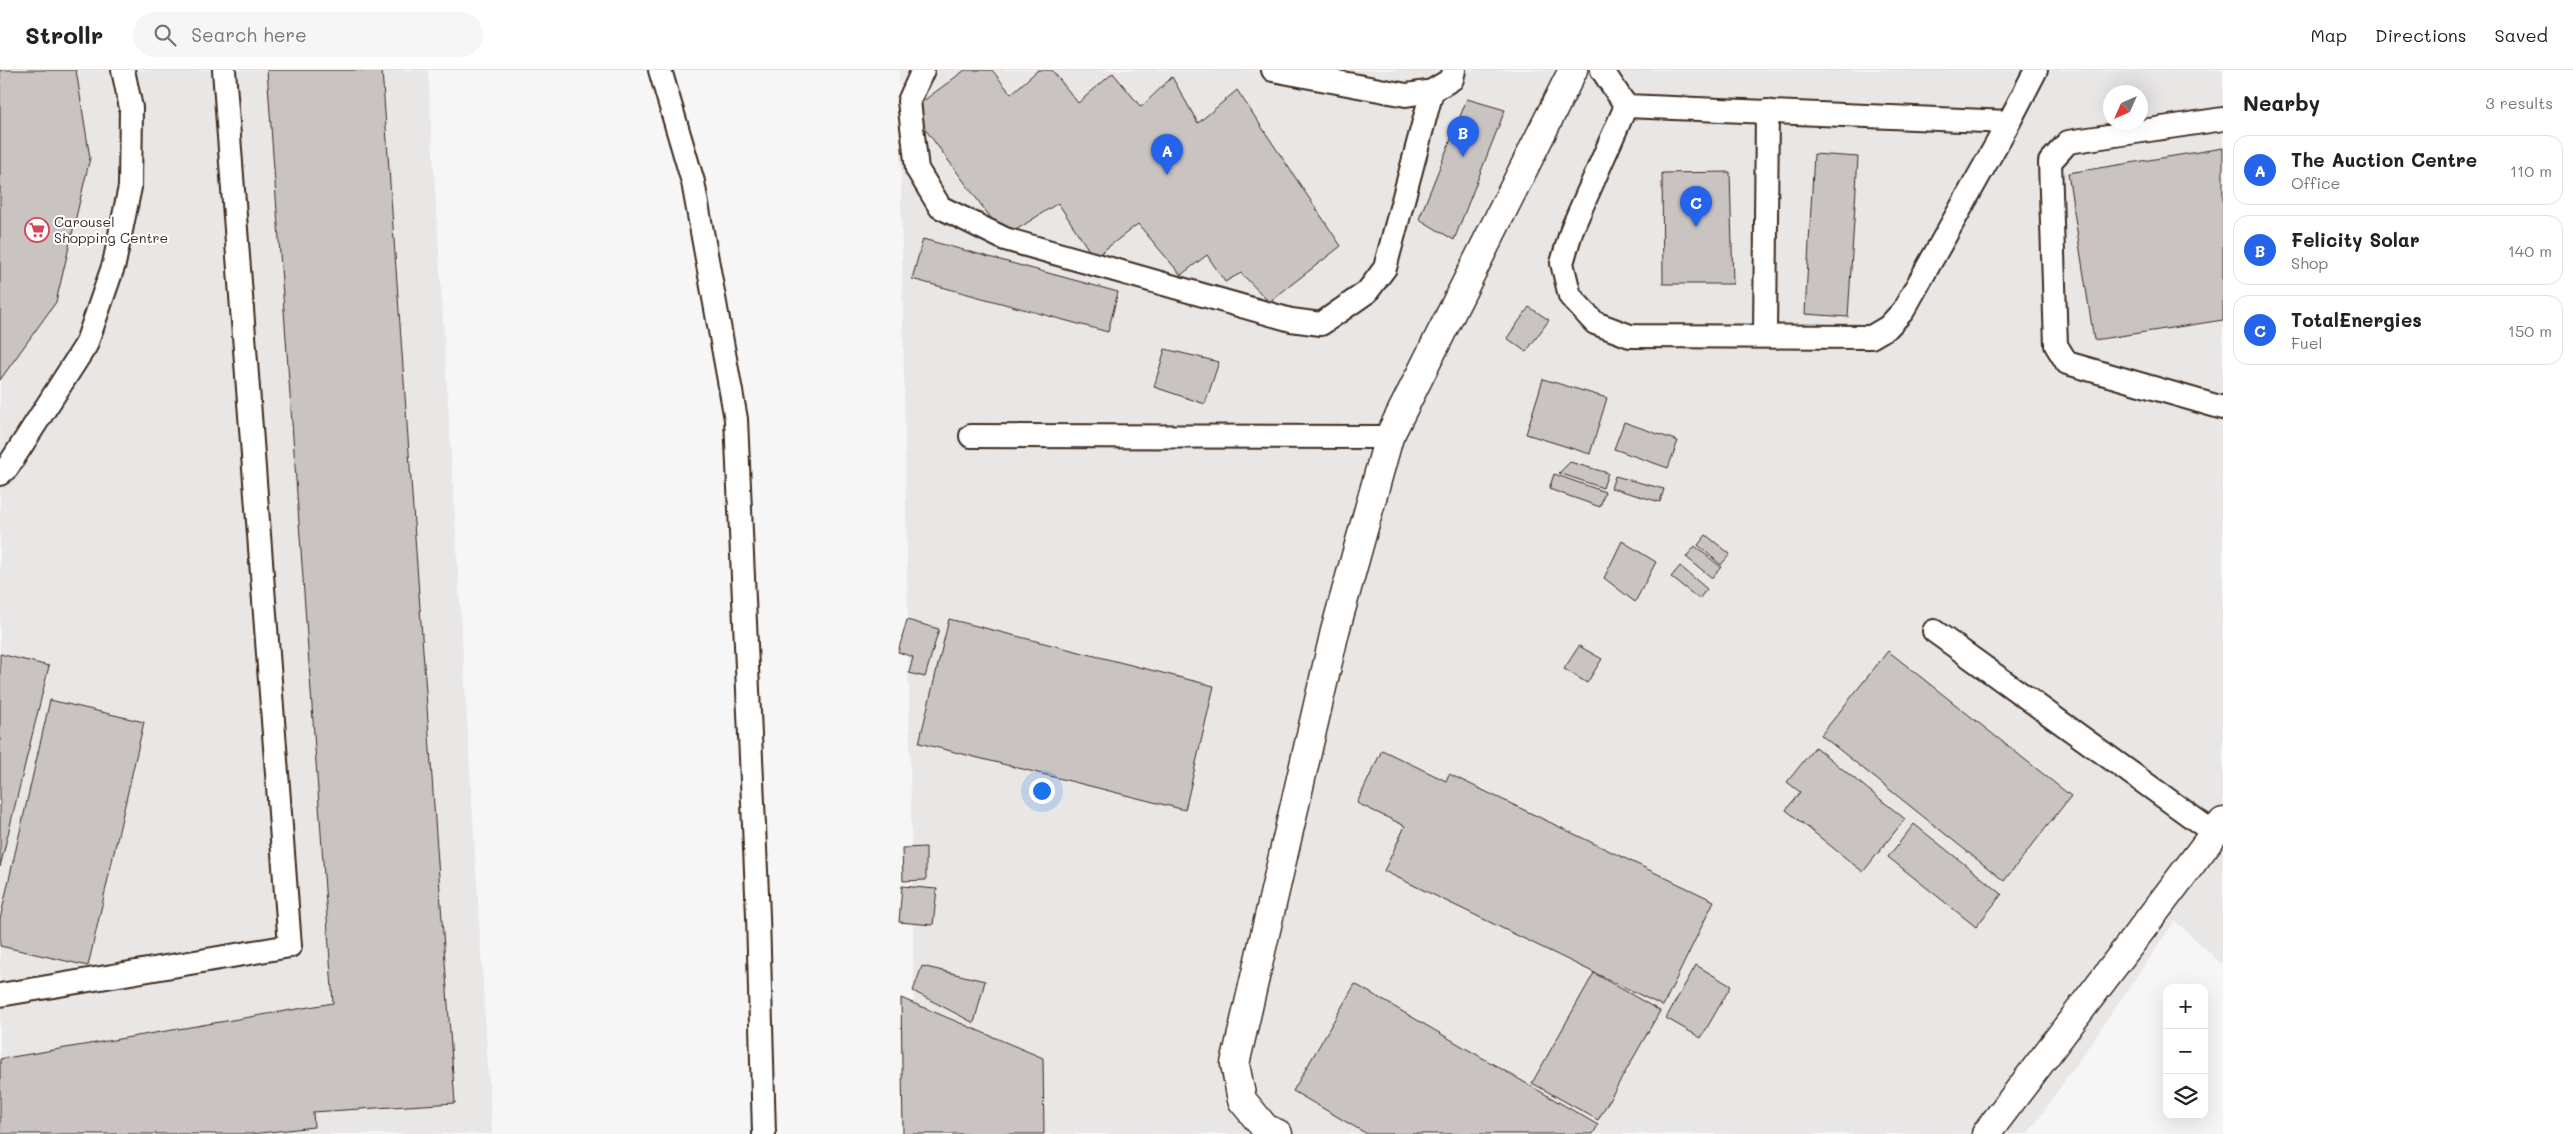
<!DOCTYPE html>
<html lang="en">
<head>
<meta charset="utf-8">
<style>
  :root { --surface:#fff; --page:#f6f6f6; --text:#222; --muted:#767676; --line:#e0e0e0; --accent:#2563eb }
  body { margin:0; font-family:Mali,sans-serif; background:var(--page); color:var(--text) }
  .controls { position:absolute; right:15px; bottom:15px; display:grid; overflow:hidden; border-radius:10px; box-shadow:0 5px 20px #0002 }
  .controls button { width:45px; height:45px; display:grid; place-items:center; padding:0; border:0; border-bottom:1px solid var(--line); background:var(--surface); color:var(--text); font:25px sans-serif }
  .compass { position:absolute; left:2103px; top:15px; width:45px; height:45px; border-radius:50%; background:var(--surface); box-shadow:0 5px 20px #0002; rotate:225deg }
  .you { position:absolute; left:1041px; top:720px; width:18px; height:18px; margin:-12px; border:4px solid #fff; border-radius:50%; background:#1a73e8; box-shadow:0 0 0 8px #1a73e833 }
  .badge { display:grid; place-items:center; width:32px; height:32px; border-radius:50%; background:var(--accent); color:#fff; font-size:16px; font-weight:700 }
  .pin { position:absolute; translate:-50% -41px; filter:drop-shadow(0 1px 2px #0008) }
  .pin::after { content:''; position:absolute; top:26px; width:18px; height:15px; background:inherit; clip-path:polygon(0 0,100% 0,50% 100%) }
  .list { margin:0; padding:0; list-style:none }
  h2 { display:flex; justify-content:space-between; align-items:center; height:65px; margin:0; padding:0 20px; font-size:21px }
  h2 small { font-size:16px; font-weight:400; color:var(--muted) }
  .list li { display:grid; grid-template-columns:32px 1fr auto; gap:15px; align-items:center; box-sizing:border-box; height:70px; margin:0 10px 10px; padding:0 10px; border:1px solid var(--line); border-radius:15px }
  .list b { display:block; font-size:19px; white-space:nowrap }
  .list p { margin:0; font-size:16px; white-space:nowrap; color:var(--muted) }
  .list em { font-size:16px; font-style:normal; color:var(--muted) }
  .icon { flex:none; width:28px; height:28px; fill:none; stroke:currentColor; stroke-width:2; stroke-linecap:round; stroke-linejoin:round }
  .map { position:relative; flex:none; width:2223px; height:1064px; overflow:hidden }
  header { display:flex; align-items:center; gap:30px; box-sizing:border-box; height:70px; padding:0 25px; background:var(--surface); border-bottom:1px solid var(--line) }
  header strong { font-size:24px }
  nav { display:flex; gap:28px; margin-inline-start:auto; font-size:18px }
  .search { width:350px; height:45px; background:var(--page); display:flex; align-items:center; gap:12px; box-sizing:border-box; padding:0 18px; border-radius:28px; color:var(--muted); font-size:19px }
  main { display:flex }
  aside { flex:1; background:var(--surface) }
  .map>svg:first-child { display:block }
</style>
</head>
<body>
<header>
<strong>Strollr</strong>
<div class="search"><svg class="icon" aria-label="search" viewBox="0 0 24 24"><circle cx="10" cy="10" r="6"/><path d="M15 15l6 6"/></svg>Search here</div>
<nav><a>Map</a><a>Directions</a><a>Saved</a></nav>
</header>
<main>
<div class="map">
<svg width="2223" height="1064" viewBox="0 0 2223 1064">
  <rect width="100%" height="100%" fill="#f7f6f6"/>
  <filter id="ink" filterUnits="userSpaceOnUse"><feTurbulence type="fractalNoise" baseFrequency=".02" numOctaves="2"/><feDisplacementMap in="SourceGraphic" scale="10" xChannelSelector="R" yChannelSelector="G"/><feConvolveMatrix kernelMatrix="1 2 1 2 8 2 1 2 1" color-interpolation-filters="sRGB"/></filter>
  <g filter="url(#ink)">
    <g fill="#e9e7e6" fill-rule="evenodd">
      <polygon points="0,0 428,0 492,1064 0,1064"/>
      <path d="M899,0H2223V895L2175,851L2028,1064H916ZM2110,22H2140V52H2110Z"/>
    </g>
    <g fill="#c9c3c1" stroke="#3b2a1e">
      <polygon points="0,0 76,0 90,88 56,232 0,310"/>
      <polygon points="267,0 382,0 455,1033 313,1042 314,1057 251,1064 0,1064 0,989 333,933"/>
      <polygon points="965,0 992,0 1011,24 1038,0 1052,0 1078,33 1113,3 1141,37 1172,7 1198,53 1237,20 1341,176 1269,232 1241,203 1225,212 1207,185 1181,205 1138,154 1094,188 1058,133 1005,167 911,40"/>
      <polygon points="1467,29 1505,40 1454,170 1419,149"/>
      <polygon points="2223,78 2223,250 2094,270 2068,103"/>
      <polygon points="1814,84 1858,87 1848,247 1805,244"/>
      <polygon points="1730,102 1733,214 1663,214 1662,103"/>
      <polygon points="923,169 1118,222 1108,262 912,209"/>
      <polygon points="1529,237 1549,250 1526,282 1507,268"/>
      <polygon points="1165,279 1219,292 1205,334 1154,317"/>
      <polygon points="1543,309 1607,328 1590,384 1526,364"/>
      <polygon points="1624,352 1678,371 1668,398 1614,379"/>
      <polygon points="1570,392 1608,403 1603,418 1559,403"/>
      <polygon points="1554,404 1605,422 1600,437 1549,419"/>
      <polygon points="1615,406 1664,419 1660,432 1611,418"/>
      <polygon points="1706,465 1730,484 1721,495 1698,475"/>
      <polygon points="1622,471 1656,492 1635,532 1604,508"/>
      <polygon points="1695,476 1721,497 1712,508 1686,487"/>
      <polygon points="1680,496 1707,519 1699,529 1671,507"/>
      <polygon points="949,549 1214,616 1185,740 919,673"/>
      <polygon points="907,550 939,559 925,607 909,603 913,587 898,582"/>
      <polygon points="1579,576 1602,589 1587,613 1564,599"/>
      <polygon points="1888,581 2071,726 2004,811 1821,665"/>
      <polygon points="0,584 49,596 0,797"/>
      <polygon points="50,630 144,652 88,896 0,876 0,849"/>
      <polygon points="1815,677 1905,749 1863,802 1786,740 1800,722 1787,712"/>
      <polygon points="1382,680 1446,711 1449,704 1714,831 1663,936 1384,801 1405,756 1357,733"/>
      <polygon points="1914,754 2002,824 1976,857 1888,787"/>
      <polygon points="926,777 926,810 903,811 902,778"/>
      <polygon points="902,816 937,819 933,855 899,852"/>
      <polygon points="1696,895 1731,916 1701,968 1666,948"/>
      <polygon points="922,896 985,911 974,953 913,921"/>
      <polygon points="1594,903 1660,941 1598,1050 1532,1013"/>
      <polygon points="1355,914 1598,1055 1593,1064 1367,1064 1293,1021"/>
      <polygon points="901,928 1043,988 1044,1064 903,1064"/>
    </g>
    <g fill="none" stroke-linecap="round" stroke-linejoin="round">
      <defs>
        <g id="lane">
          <polyline points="660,0 693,112 736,349 758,846 764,1064"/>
          <polyline points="923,0 909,31 917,99 940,137 1005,169 1291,250 1321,254 1367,222 1385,198 1432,21"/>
          <polyline points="1273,0 1406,25 1432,21 1452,9 1454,0"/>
          <polyline points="1602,0 1626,36 2009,52 2036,0"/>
          <polyline points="1626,36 1572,159 1562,193 1570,226 1595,253 1630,266 1871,267 1888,257 1903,241 2009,52"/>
          <polyline points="2223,49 2068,72 2050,92 2056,275 2067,293 2223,338"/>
          <polyline points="1765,265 1767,41"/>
          <polyline points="971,366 1389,367"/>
          <polyline points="0,404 7,398 86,275 114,194 130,117 131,38 123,0"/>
          <polyline points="1934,561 2214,763"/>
          <polyline points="0,925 290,876 224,0"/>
        </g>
        <g id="street">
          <polyline points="1278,1064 1265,1058 1242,1030 1235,994 1335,561 1389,367 1573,0"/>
          <polyline points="1986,1064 2223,752"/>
        </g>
      </defs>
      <use href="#lane" stroke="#3b2a1e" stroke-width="26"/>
      <use href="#street" stroke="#3b2a1e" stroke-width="31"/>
      <use href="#lane" stroke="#fff" stroke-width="22"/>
      <use href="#street" stroke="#fff" stroke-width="28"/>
    </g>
  </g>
  <defs>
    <symbol id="supermarket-ring" viewBox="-11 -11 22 22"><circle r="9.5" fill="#fff" stroke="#d1495b" stroke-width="1.5"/><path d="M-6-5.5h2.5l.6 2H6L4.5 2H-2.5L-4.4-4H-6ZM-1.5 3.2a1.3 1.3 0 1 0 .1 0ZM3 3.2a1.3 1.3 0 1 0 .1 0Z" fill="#d1495b"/></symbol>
  </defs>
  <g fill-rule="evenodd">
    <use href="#supermarket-ring" x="23" y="146" width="28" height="28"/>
  </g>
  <g text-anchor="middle" stroke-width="4" stroke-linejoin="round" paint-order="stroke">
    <g font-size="14" fill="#3b2a1e" stroke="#fff" text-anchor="start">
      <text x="54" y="157">Carousel<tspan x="54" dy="16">Shopping Centre</tspan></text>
    </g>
  </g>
</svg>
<div class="controls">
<button>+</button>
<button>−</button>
<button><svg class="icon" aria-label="layers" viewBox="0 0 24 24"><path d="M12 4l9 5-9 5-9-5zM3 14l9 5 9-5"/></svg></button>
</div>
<svg class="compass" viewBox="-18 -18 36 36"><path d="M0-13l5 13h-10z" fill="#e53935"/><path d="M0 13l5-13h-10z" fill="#767676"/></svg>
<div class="you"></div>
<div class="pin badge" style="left:1167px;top:105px">A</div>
<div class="pin badge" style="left:1463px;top:87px">B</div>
<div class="pin badge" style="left:1696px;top:157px">C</div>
</div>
<aside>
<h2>Nearby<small>3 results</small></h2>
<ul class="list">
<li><span class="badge">A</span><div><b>The Auction Centre</b><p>Office</p></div><em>110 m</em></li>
<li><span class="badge">B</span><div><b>Felicity Solar</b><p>Shop</p></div><em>140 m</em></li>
<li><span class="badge">C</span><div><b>TotalEnergies</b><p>Fuel</p></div><em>150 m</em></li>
</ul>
</aside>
</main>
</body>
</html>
